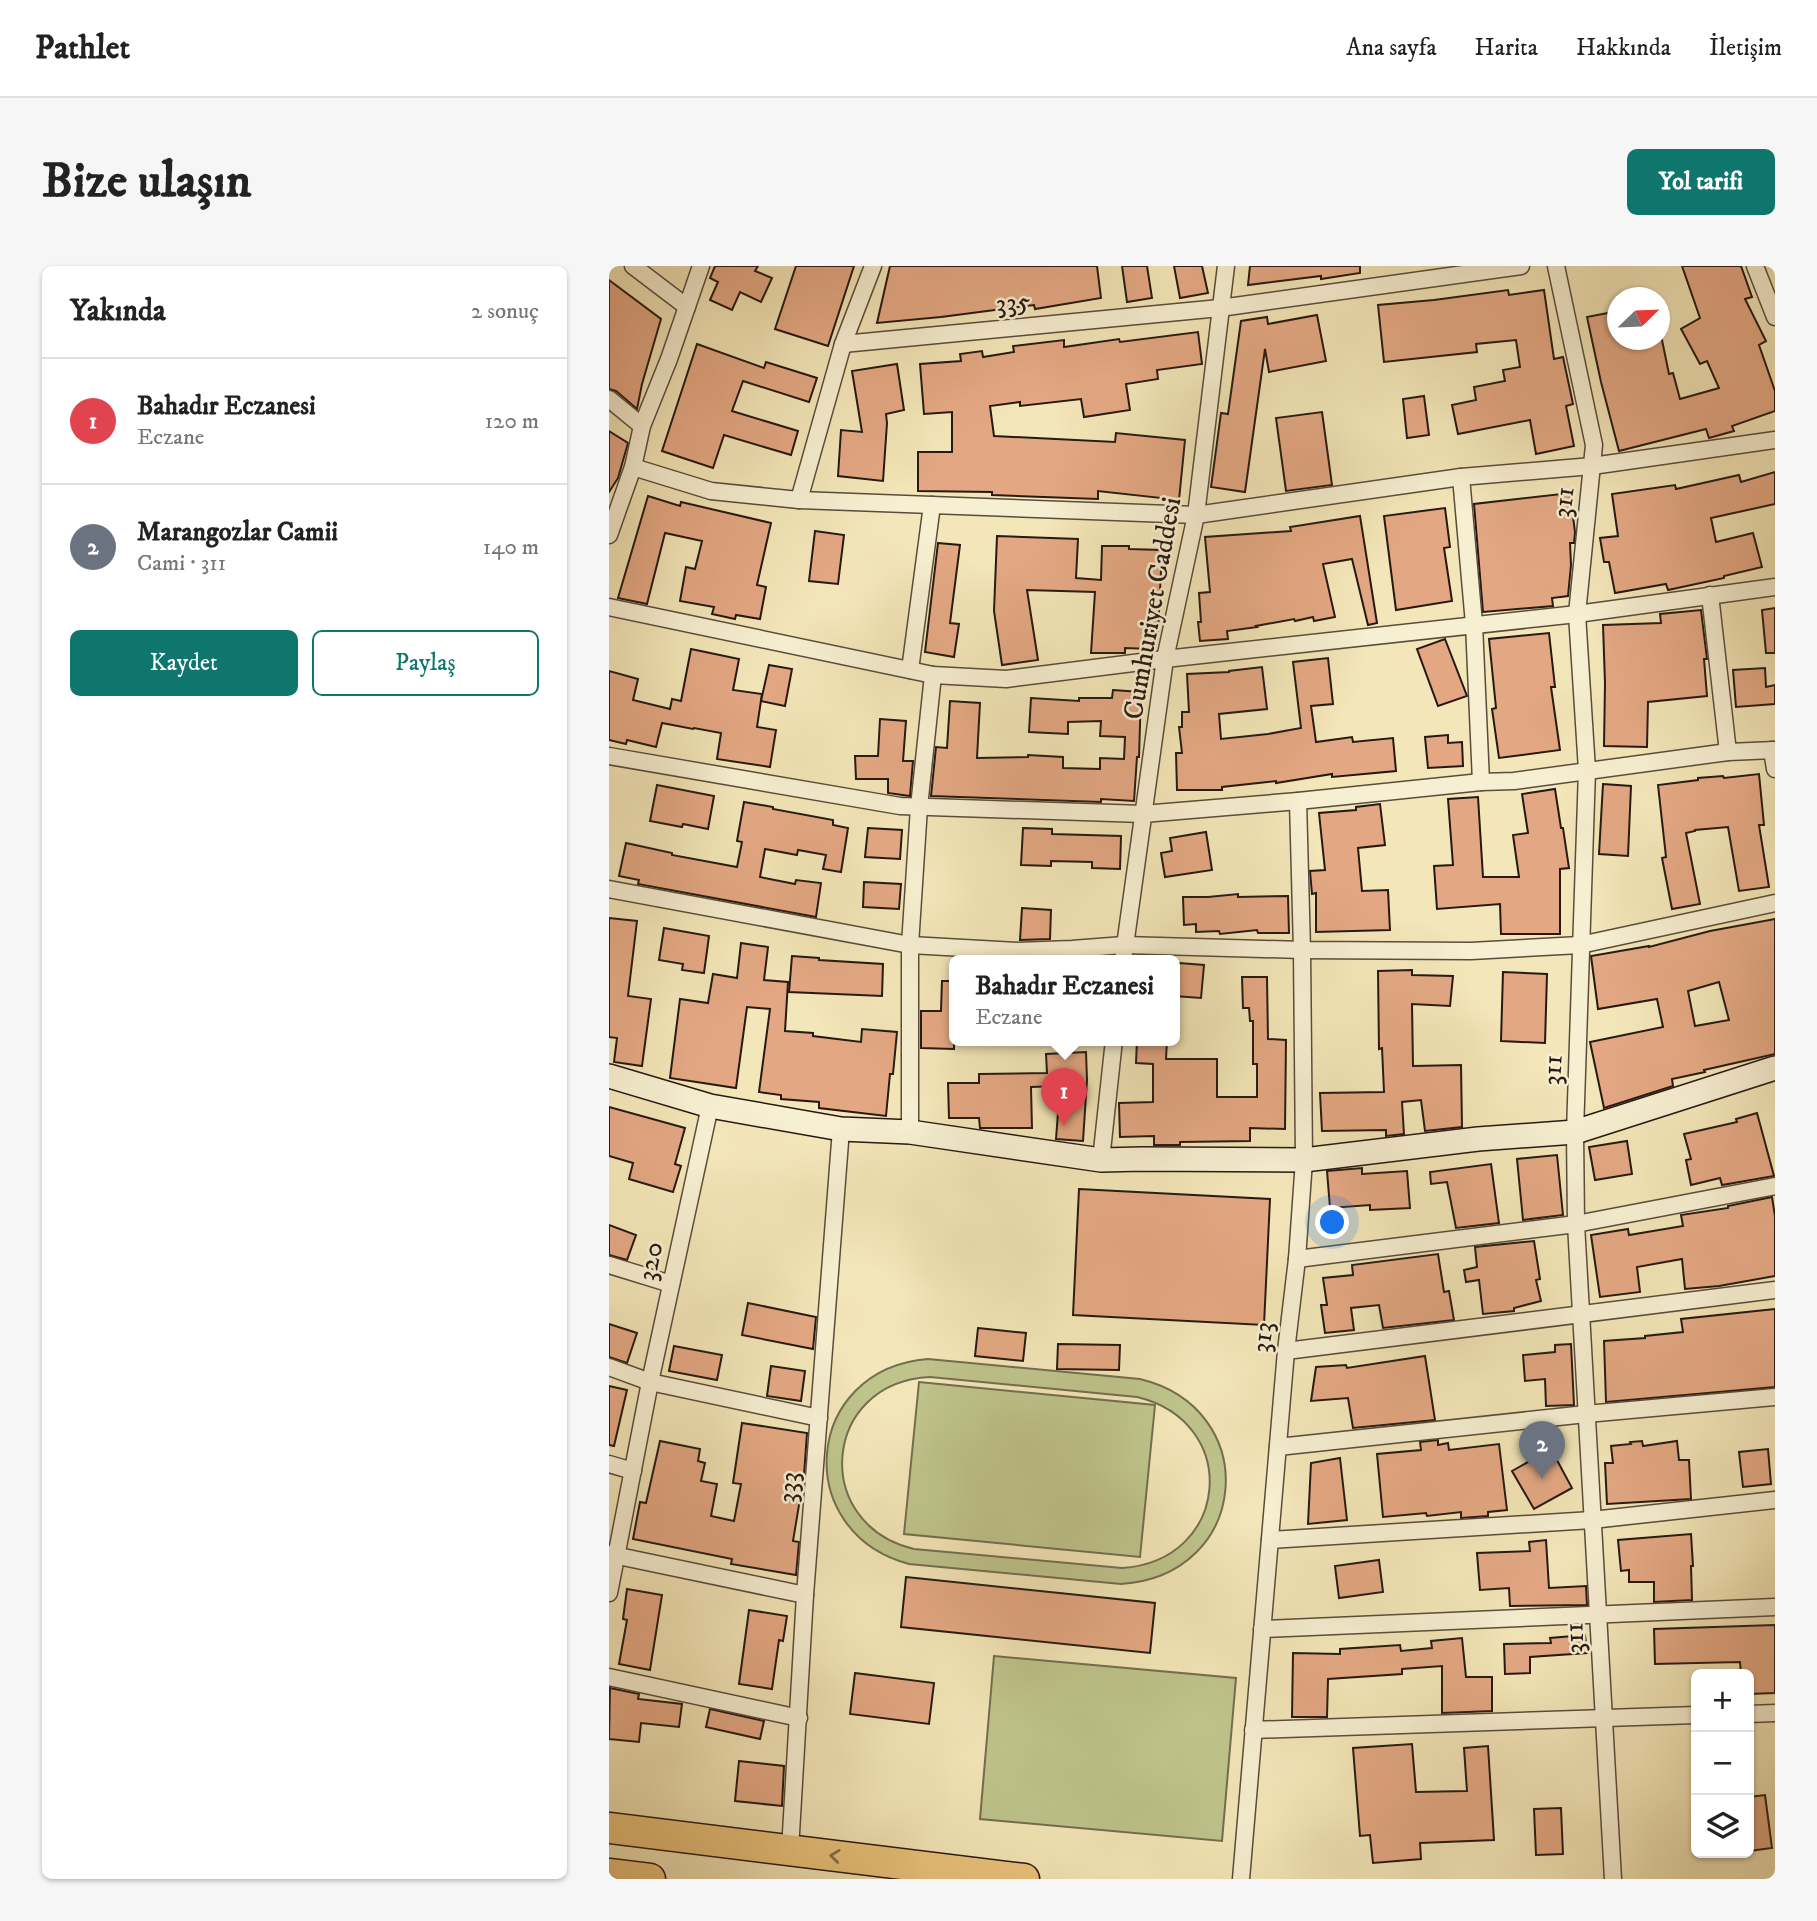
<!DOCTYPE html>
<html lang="tr">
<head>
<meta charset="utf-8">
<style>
  :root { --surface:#fff; --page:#f6f6f6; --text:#222; --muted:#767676; --line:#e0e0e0; --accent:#0f766e }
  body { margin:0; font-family:"IM FELL DW Pica",serif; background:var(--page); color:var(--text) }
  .controls { position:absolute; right:21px; bottom:21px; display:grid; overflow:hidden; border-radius:10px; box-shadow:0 2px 5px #0004 }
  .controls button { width:63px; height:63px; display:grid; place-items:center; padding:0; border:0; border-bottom:2px solid var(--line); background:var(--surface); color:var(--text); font:35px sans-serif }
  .compass { position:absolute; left:998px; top:21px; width:63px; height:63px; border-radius:50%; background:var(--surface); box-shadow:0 2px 5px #0004; rotate:67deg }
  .you { position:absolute; left:724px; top:957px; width:24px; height:24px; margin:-18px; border:5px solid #fff; border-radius:50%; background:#1a73e8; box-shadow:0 0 0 10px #1a73e833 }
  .badge { display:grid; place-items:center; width:46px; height:46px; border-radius:50%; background:var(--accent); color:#fff; font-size:23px; font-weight:700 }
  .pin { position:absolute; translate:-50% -58px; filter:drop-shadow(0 2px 4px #0008) }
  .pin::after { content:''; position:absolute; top:37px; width:24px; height:21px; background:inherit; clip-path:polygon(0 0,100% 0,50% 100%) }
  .popup { position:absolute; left:340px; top:689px; width:231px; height:91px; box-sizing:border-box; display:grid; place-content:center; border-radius:10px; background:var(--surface); filter:drop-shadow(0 2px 5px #0005); font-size:23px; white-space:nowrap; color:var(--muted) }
  .popup b { font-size:26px; color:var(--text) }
  .popup::after { content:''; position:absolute; left:50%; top:100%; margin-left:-14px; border:14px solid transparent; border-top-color:var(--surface) }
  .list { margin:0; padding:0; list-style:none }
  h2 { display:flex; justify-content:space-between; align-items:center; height:91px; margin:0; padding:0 28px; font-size:30px }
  h2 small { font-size:23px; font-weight:400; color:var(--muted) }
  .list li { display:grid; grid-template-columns:46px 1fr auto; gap:21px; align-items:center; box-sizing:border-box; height:126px; padding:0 28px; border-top:2px solid var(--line) }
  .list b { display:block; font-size:26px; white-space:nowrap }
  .list p { margin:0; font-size:23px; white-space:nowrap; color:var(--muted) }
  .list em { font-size:23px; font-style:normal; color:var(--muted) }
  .actions { display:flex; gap:14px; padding:21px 28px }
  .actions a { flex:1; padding:16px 0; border:2px solid var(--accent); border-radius:10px; text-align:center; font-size:24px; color:var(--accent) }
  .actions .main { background:var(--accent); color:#fff }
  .icon { flex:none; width:38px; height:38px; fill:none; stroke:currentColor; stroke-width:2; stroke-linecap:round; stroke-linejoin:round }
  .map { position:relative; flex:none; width:1166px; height:1613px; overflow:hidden; border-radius:10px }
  header { display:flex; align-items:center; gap:42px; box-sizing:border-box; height:98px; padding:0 35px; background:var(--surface); border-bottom:2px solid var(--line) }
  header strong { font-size:33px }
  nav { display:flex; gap:38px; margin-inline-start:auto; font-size:24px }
  .intro { display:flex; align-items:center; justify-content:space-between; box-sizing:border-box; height:168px; padding:0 42px }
  h1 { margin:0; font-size:49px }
  .button { padding:18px 32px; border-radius:10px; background:var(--accent); color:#fff; font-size:24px; font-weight:700 }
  main { display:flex; gap:42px; padding:0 42px }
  aside { flex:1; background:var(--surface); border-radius:10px; box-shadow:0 2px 5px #0004 }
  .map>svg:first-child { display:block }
</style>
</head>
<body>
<header>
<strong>Pathlet</strong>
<nav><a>Ana sayfa</a><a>Harita</a><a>Hakkında</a><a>İletişim</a></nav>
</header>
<div class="intro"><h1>Bize ulaşın</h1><a class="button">Yol tarifi</a></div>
<main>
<aside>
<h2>Yakında<small>2 sonuç</small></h2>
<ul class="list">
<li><span class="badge" style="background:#e0444e">1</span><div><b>Bahadır Eczanesi</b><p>Eczane</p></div><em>120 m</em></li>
<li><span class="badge" style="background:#6b7280">2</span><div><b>Marangozlar Camii</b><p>Cami · 311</p></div><em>140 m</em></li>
</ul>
<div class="actions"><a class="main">Kaydet</a><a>Paylaş</a></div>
</aside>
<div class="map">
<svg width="1166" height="1613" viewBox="0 0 1166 1613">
  <rect width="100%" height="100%" fill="#f3e6b8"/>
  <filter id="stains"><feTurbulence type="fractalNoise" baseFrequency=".00286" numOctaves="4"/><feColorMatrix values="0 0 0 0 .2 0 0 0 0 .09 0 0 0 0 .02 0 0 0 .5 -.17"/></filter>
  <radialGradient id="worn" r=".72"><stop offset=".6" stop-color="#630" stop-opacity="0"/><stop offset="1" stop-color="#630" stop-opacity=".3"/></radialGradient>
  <g fill="#bfc48c" stroke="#736e4f" stroke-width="2" fill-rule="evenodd">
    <path d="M319,1093L531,1113C655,1143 641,1310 512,1318L300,1298C181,1266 194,1103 319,1093ZM321,1111L528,1131C633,1156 621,1295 513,1302L305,1283C201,1258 213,1116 321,1111Z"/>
    <polygon points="310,1116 546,1139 531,1291 295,1268"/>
    <polygon points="385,1390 627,1412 613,1575 371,1553"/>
  </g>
  <g fill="#e3a883" stroke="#271912" stroke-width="2" fill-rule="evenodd">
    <polygon points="106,0 149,0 146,5 163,12 152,36 131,26 123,44 101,34 109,16 101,12"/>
    <polygon points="187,0 245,0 219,80 166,63"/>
    <polygon points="281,0 488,0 492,32 426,43 425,39 332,51 268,57"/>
    <polygon points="513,0 538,0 543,32 518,36"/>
    <polygon points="565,0 593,0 599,27 571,32"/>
    <polygon points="641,0 751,0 751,7 712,13 712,10 639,19"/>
    <polygon points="1073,0 1132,0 1143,31 1136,33 1157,75 1150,79 1166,125 1166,145 1123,160 1125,165 1100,172 1097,163 1010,185 992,116 978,51 1009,45 1009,74 1053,74 1060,108 1064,107 1071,133 1110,122 1098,95 1091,98 1072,63 1091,52"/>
    <polygon points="0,14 52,53 33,118 28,143 7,125 0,123"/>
    <polygon points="899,24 900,29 935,24 945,93 954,91 964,138 957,140 965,180 927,188 921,154 849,168 843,139 867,134 865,121 896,115 894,104 911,101 907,74 867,78 868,86 775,96 769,39 825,34"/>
    <polygon points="708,49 717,95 660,106 656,83 636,226 602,221 612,147 619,148 632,55 658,51 659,58"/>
    <polygon points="589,66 593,98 548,104 549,113 517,118 521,144 475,151 472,133 411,140 411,136 381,140 385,170 506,176 507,167 576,174 570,234 489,225 489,233 383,229 383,226 309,225 309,186 343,186 343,146 315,148 311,98 352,95 351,88 373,85 374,91 405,86 404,80 455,74 455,81 510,73 511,76"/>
    <polygon points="88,78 155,102 157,96 208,112 200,136 134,115 123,145 189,165 182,189 115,169 104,202 53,185"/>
    <polygon points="288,98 295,144 277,148 278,157 274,215 229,210 232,164 253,166 243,105"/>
    <polygon points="815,130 820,169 798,172 794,133"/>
    <polygon points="713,146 723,219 677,225 667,152"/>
    <polygon points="0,165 19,177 9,212 0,226"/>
    <polygon points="1166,206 1166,238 1102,252 1107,276 1144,267 1153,301 1115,310 1115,312 1059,324 1057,318 1006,327 1000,296 995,296 991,272 1009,270 1003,228 1066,219 1067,223 1130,209 1132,216"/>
    <polygon points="961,227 966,266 965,277 961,277 962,299 959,330 943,332 944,340 874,346 865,238"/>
    <polygon points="39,230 71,240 72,236 162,257 148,319 157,321 151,353 127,349 126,353 103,348 105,341 71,335 77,301 86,303 93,275 56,267 38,338 9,332"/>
    <polygon points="836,242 841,281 835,282 843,335 787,344 775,250"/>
    <polygon points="751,250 768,357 759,359 743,293 714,298 726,351 705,355 704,351 686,355 685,353 647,360 648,361 618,365 619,373 591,375 589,356 592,356 590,327 601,326 596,271 682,265 681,261"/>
    <polygon points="206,265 235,269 229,318 200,315"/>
    <polygon points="388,270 469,273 467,312 492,314 493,280 520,280 520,283 553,284 549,366 543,365 542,383 516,382 516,387 482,387 486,326 418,324 429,394 393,399 385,345"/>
    <polygon points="329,277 351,279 341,357 350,358 345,391 316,386"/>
    <polygon points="1166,342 1166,387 1157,387 1153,344"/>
    <polygon points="1092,344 1098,393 1095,393 1098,430 1039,436 1038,481 995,480 996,417 994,359 1052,357 1051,348"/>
    <polygon points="940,367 946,421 942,421 951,484 890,492 883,443 887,442 880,373"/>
    <polygon points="836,373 858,430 829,440 808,383"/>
    <polygon points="82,383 130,393 124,424 153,428 148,461 167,464 161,501 108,493 112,467 85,462 84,463 53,457 47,481 18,474 17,478 0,474 0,405 29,413 24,434 61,443 63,433 72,435"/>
    <polygon points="719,392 724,438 702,440 707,476 743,471 744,476 784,472 787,505 723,511 723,508 667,517 667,515 613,521 613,524 568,524 567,487 573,487 570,461 573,461 573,446 580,446 578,408 620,406 620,405 653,401 658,443 610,448 612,473 659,468 692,462 684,396"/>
    <polygon points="160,399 183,403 176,440 152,435"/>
    <polygon points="1156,402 1157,421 1166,419 1166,438 1127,441 1124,404"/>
    <polygon points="504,424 532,426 530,491 528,491 525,535 492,533 492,536 322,530 327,481 338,482 341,435 371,437 368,492 419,491 419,489 454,491 454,502 491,503 491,492 515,493 516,471 491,470 492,455 459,456 459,468 420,466 422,432 470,435 470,432 503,432"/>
    <polygon points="271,453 297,455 294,495 304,495 301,530 279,527 279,513 247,513 246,490 269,490"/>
    <polygon points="839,469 839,477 853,476 854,500 819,502 816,471"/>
    <polygon points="1150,508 1155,559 1150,559 1160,621 1130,625 1119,561 1086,564 1086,565 1077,567 1091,638 1063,643 1053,592 1057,591 1049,519 1089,514 1089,512 1114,510 1115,512"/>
    <polygon points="994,518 1022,520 1019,590 990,588"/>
    <polygon points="48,519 105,530 99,563 74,558 73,561 41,555"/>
    <polygon points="946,523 952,562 954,562 960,602 951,603 951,668 892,668 891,638 828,643 825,600 844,599 839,533 869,531 874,611 910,611 904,569 919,567 913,528"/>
    <polygon points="135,536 164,541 164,543 224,554 224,559 239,562 232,606 214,603 217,589 189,584 188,589 156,583 151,611 186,618 187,614 212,617 207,651 29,618 30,614 10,610 17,577 63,587 63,589 128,601 133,576 128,575"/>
    <polygon points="771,538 776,579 749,582 753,625 779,624 781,664 707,666 707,627 703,628 701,605 716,604 710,547 747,544 747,541"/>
    <polygon points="259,562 293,564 291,593 256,591"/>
    <polygon points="414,562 443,563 443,568 512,570 511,603 483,602 483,596 442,595 442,600 412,599"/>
    <polygon points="597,566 603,604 556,611 552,587 563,585 561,572"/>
    <polygon points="255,616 292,618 290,643 254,641"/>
    <polygon points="629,628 629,631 679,630 680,667 649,667 648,664 611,668 610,665 587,666 587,658 575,659 574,631 599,631"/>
    <polygon points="413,642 442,644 441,673 411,674"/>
    <polygon points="0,652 28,655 19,730 42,733 33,800 5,796 8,772 0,771"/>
    <path d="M1166,653V788L1095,804L1096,806L1063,813L1064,820L995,842L981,776L1054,761L1048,733L989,743L982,690L1040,680V681L1101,665ZM1110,716L1120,754L1086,760L1079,725Z"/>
    <polygon points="55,662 100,670 95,707 73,704 74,698 50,694"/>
    <polygon points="132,677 159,681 155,714 179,716 176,765 204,767 204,770 252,776 253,763 288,766 284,808 281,808 277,850 210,842 210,836 172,833 172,829 150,826 161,743 138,741 127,822 61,812 71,733 99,737 104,708 128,712"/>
    <polygon points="183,690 210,692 210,694 274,698 273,730 180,726"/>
    <polygon points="570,697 595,699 592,732 565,730 565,699 570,699"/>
    <polygon points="803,704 803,709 844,710 841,740 803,738 804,800 852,799 853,861 816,865 812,834 793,836 795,868 777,870 777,864 713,865 711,827 775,826 773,782 770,783 769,705"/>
    <polygon points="894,706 938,708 936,777 892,775"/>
    <polygon points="633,711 658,711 659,773 677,774 676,863 641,862 641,875 571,876 571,879 545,879 545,870 511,871 510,837 544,836 544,798 527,797 528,774 558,774 557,793 608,793 608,831 648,831 648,798 644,798 644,755 641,755 640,742 634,742"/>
    <polygon points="333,715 345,715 345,783 312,782 312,745 332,745"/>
    <polygon points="477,786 478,814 474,875 447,873 451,820 422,821 423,862 371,862 370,852 340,852 339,817 370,817 370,808 438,807 437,788"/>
    <polygon points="0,841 76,862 66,898 72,900 64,926 20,913 24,897 0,890"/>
    <polygon points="1148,847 1165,910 1113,919 1111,912 1082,919 1077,894 1082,893 1075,868 1128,856 1127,853"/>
    <polygon points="1018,875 1023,908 986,914 980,881"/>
    <polygon points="948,889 954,949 914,954 908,893"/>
    <polygon points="882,898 890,957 847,962 838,916 822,918 821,906"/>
    <polygon points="753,902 753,908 798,905 801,942 761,944 761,939 721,942 718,905"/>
    <polygon points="470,923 661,933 655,1059 464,1049"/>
    <polygon points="1163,931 1166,950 1166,1010 1110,1020 1076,1023 1073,993 1028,1001 1031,1026 991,1031 982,969 1019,963 1020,969 1074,960 1072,949 1119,942 1119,940"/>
    <polygon points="0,959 27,969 18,994 0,989"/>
    <polygon points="925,975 931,1013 927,1014 932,1035 905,1042 905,1045 874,1048 870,1014 857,1016 855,1004 868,1001 866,981"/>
    <polygon points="829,988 835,1026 840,1025 845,1054 774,1062 770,1039 742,1042 745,1064 716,1067 712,1039 718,1039 714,1012 744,1009 743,999"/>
    <polygon points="139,1037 207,1051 204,1083 133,1069"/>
    <polygon points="1166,1043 1166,1121 997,1136 995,1075 1036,1072 1036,1070 1074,1066 1072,1053"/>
    <polygon points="0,1058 28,1067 18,1097 0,1091"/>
    <polygon points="369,1062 417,1067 414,1095 366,1090"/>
    <polygon points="449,1078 511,1079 510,1104 448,1103"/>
    <polygon points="962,1078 965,1139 937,1140 936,1113 916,1115 914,1089 946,1086 946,1079"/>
    <polygon points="65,1080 113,1089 108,1114 60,1105"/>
    <polygon points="816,1090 826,1154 744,1162 739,1132 702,1135 707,1101 737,1099 738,1102"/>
    <polygon points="162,1100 196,1105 192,1135 158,1130"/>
    <polygon points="0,1120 18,1124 5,1180 0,1179"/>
    <polygon points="133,1157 198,1167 195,1209 184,1275 190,1276 187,1309 122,1298 123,1293 24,1273 31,1236 37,1237 51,1175 91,1183 89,1195 96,1197 92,1215 108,1218 102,1250 125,1255 132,1218 124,1217"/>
    <polygon points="829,1174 829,1179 839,1177 840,1184 890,1178 898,1244 879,1246 879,1250 852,1252 852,1246 818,1250 817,1247 774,1251 768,1188 812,1184 811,1176"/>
    <polygon points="1033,1175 1034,1180 1068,1175 1070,1194 1080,1194 1082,1233 998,1238 996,1197 1004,1197 1002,1180 1022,1178 1021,1176"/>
    <polygon points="942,1183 963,1222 925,1243 903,1205"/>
    <polygon points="1159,1183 1162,1218 1134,1221 1130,1186"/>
    <polygon points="731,1192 738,1254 699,1258 702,1197"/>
    <polygon points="1082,1268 1084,1300 1082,1300 1083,1334 1045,1336 1045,1316 1020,1316 1020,1304 1012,1305 1009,1274"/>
    <polygon points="937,1274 940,1322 977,1320 978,1339 901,1340 900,1322 871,1324 868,1287 921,1285 920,1276"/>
    <polygon points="770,1294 774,1326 730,1332 726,1300"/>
    <polygon points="297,1311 546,1337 541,1387 292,1361"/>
    <polygon points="18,1323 53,1329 41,1404 10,1398 18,1354 14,1353"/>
    <polygon points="140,1344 178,1350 174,1375 170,1374 163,1423 130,1418"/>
    <polygon points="1166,1359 1166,1427 1140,1428 1140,1408 1132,1408 1131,1396 1046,1398 1045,1363"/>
    <polygon points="976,1369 978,1387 921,1391 921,1407 896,1408 895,1378 942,1377 941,1372"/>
    <polygon points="853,1372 857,1411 883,1411 883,1445 833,1447 833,1400 793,1403 793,1408 719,1413 718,1451 683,1451 684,1387 731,1388 731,1383 791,1379 792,1385 823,1382 822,1375"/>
    <polygon points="246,1407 325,1417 320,1458 241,1448"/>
    <polygon points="1,1422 30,1428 29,1433 73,1438 70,1461 32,1457 30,1476 0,1473"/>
    <polygon points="101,1443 155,1455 151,1473 97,1461"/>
    <polygon points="803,1478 807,1526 858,1525 855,1482 879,1480 885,1574 811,1577 812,1593 764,1597 761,1569 751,1570 744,1482"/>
    <polygon points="130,1495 175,1500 173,1540 126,1535"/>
    <polygon points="1156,1529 1163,1582 1140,1585 1140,1531"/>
    <polygon points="952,1542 954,1588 927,1589 925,1543"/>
  </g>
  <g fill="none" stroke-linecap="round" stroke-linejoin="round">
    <defs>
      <g id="street">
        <polyline points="24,0 78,41"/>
        <polyline points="947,0 985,179 968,348 978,504 966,866 967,958 1004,1613"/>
        <polyline points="1146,0 1166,51"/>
        <polyline points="234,78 611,42 912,0"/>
        <polyline points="0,133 33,160"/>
        <polyline points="24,201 102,225 190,234 587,249 852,211 983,200 1166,174"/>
        <polyline points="852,211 865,358 872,516"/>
        <polyline points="190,234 234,78 264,0"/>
        <polyline points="0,269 24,201 33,160 60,93 92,0"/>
        <polyline points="1101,329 1119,486"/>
        <polyline points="0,341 324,409 397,413 556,393 968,348 1166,321"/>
        <polyline points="301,404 323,239"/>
        <polyline points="1163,484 1166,503"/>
        <polyline points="0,490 291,540 534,548 689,535 872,516 905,515 1119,486 1166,484"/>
        <polyline points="0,623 301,679 408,685 463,683 515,679 693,684 862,685 971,679 1166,637"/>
        <polyline points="514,694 556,393 587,249 617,0"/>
        <polyline points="301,866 301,679 310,541 324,409"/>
        <polyline points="492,894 505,774"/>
        <polyline points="688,993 967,958 1166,920"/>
        <polyline points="0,999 62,1018"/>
        <polyline points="677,1085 1166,1024"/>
        <polyline points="0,1101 41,1116 210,1152"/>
        <polyline points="669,1181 977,1148 1166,1131"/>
        <polyline points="0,1198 24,1205"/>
        <polyline points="661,1274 983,1254 1166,1234"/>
        <polyline points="0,1288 196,1329"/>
        <polyline points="0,1327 41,1116 101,840"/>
        <polyline points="653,1363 1166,1341"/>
        <polyline points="0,1411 190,1452"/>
        <polyline points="1140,1448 1166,1447"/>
        <polyline points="644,1464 1087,1449"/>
        <polyline points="181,1584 196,1329 232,863"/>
        <polyline points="632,1613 677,1085 688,993 695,894 693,684 689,535"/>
      </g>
      <polyline id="secondary" points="0,810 101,840 232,863 301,866 492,894 533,893 695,894 869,873 966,866 1166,802"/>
      <g id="highway">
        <polyline points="0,1562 415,1613"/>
        <polyline points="0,1608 41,1613"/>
      </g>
    </defs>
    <use href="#street" stroke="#5a4c3c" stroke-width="19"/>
    <use href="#secondary" stroke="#271912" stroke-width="26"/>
    <use href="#highway" stroke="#271912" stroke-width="33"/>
    <use href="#street" stroke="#f7efd1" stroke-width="16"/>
    <use href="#secondary" stroke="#f7efd1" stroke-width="23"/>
    <use href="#highway" stroke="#eac37c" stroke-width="30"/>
  </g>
  <defs><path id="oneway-chevron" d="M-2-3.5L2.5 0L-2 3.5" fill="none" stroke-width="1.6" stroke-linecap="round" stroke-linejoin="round" transform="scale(1.75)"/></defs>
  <use stroke="#886e47" href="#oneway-chevron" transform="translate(226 1590) rotate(-173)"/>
  <g text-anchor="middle" stroke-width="5" stroke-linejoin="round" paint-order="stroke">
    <g font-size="28" fill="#271912" stroke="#f7efd1">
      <text transform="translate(404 35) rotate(-5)" y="10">335</text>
      <text transform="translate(953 236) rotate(-84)" y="10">311</text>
      <text transform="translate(542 342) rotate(-80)" y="10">Cumhuriyet Caddesi</text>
      <text transform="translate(942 804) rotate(-88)" y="10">311</text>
      <text transform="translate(40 995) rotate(-78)" y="10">320</text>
      <text transform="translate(652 1071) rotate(-84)" y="10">313</text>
      <text transform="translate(178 1221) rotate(-85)" y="10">333</text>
      <text transform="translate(964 1372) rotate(-93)" y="10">311</text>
    </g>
  </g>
  <rect width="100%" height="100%" filter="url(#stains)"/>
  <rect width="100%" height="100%" fill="url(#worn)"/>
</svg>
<div class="controls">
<button>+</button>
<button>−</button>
<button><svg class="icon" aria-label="layers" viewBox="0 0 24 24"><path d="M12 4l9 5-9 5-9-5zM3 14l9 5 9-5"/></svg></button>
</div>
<svg class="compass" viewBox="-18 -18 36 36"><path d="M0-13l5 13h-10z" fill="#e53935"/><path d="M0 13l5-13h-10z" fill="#767676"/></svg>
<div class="you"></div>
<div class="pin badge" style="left:455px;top:860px;background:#e0444e">1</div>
<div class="popup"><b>Bahadır Eczanesi</b>Eczane</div>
<div class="pin badge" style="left:933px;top:1213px;background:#6b7280">2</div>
</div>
</main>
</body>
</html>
